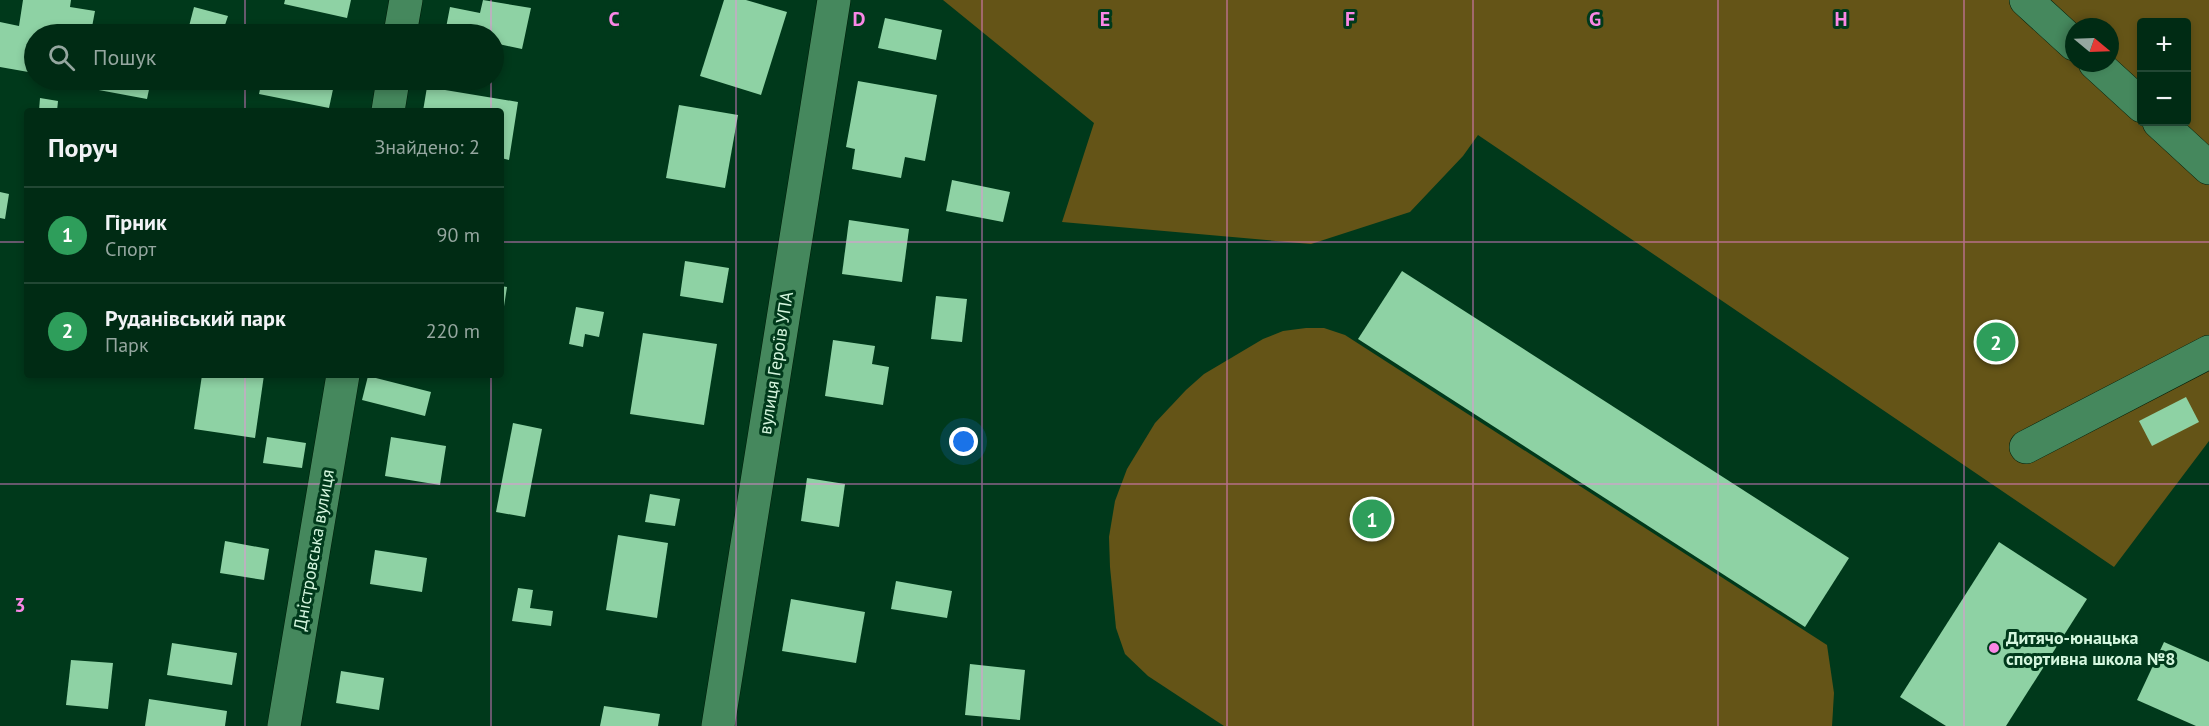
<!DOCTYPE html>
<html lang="uk">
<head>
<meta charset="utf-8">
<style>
  :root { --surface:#002b14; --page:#0e3722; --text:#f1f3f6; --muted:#95a7a0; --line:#224734; --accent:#fa87e6 }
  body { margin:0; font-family:"PT Sans",sans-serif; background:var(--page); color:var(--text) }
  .controls { position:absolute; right:18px; top:18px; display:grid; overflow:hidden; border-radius:6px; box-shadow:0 3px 9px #0003 }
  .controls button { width:54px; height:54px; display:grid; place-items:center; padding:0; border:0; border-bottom:2px solid var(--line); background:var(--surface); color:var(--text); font:30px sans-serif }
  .compass { position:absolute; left:2065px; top:18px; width:54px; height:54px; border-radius:50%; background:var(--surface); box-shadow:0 3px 9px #0003; rotate:109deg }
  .you { position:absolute; left:964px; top:442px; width:21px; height:21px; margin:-15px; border:4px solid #fff; border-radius:50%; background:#1a73e8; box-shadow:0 0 0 9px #1a73e833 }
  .badge { display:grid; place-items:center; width:39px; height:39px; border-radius:50%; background:var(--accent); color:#fff; font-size:20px; font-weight:700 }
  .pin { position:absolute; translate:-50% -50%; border:3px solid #fff; box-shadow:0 2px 6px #0006 }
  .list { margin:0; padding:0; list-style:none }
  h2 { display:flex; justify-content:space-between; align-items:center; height:78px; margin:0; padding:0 24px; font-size:26px }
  h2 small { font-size:20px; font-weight:400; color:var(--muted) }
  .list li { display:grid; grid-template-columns:39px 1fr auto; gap:18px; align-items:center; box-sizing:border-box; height:96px; padding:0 24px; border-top:2px solid var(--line) }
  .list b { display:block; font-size:22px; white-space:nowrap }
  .list p { margin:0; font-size:20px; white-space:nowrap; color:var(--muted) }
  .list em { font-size:20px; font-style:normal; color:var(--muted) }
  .icon { flex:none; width:33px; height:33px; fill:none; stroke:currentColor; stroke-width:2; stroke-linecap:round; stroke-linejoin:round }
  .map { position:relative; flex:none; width:2209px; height:726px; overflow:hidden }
  .search { position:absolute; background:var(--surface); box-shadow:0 3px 9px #0003; left:24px; top:24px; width:480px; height:66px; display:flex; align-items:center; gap:15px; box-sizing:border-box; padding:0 21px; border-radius:33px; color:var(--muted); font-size:22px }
  .panel { position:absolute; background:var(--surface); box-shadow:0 3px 9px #0003; left:24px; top:108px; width:480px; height:270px; border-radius:6px }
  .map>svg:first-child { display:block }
</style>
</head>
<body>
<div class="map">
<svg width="2209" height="726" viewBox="0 0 2209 726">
  <rect width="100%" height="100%" fill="#00391b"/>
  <g fill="#645417" fill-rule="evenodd">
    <path d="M943,0H2209V441L2114,567L1478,135L1463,156L1410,212L1311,244L1062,222L1094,123ZM2142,22H2186V122H2142ZM2074,27H2110V63H2074Z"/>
    <polygon points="1306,328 1324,328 1345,335 1827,645 1834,693 1832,726 1224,726 1148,676 1125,654 1116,628 1110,567 1109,537 1115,501 1127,469 1155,423 1186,390 1204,374 1263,339 1283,331"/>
  </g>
  <g fill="#8ed2a4">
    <polygon points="23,0 71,0 70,7 95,11 92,27 78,24 76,34 34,34 34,73 0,67 0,22 19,26"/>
    <polygon points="285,0 351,0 347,18 284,4"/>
    <polygon points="483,0 531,8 522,49 494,43 494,34 445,33 450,7 480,13"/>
    <polygon points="724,0 746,0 787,12 761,95 700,76"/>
    <polygon points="194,7 228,16 222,34 187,34"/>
    <polygon points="885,18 942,30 936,60 878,48"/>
    <polygon points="272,29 295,33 295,34 271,34"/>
    <polygon points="131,31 146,33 146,34 130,34"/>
    <polygon points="89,80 151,80 147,99 88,88"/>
    <polygon points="262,80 335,80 329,108 259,94"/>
    <polygon points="858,81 937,95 925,161 905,157 901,178 852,169 855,149 846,147"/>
    <polygon points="427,87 518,102 509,160 501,158 501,111 423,111"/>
    <polygon points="40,98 58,101 57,111 39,111"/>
    <polygon points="679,105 738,115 725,188 666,178"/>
    <polygon points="952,180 1010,192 1003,222 946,211"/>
    <polygon points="0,192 9,194 5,219 0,218"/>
    <polygon points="849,220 909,229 902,282 842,274"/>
    <polygon points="685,261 729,268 723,303 680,296"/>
    <polygon points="1402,271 1849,558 1805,627 1358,339"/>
    <polygon points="501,286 507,287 502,319 501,319"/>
    <polygon points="936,296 967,299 962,342 931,339"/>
    <polygon points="576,307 604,312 599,337 585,334 583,347 569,344"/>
    <polygon points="643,333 717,344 704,425 630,414"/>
    <polygon points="833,340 875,346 872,364 889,367 883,405 825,396"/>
    <polygon points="202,375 264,375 255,438 194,429"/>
    <polygon points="368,376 431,392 425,416 362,400"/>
    <polygon points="2186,397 2199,422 2152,446 2139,421"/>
    <polygon points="513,423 542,429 525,517 496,512"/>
    <polygon points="267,437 306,443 302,468 263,463"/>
    <polygon points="391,437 446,446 440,485 385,476"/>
    <polygon points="807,478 845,484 839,527 801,521"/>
    <polygon points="650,494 680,499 675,526 645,522"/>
    <polygon points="618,535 668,543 657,618 606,610"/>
    <polygon points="225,541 269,549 264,580 220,573"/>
    <polygon points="1999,542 2087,599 2006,726 1946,726 1900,697"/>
    <polygon points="375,550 427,558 422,592 370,584"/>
    <polygon points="896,581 952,591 947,618 891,609"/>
    <polygon points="518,588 533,590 530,608 553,611 551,626 512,621"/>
    <polygon points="791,599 865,612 856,663 782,651"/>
    <polygon points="2164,642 2209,662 2209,726 2196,726 2137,700"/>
    <polygon points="172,643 237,653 232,685 167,675"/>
    <polygon points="71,660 113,663 108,709 66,705"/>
    <polygon points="970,664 1025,670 1020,720 965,715"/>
    <polygon points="341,671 384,678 379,710 336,703"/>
    <polygon points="149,699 227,711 225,726 145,726"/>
    <polygon points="604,706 660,714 658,726 600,726"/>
  </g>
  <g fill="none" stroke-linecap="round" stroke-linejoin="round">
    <defs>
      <g id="minor">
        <polyline points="2026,0 2074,44"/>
        <polyline points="400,34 406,0"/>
        <polyline points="2095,63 2142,106"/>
        <polyline points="388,111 393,80"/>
        <polyline points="2159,122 2209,168"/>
        <polyline points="2026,447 2209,352"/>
        <polyline points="284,726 343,375"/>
        <polyline points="718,726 834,0"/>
      </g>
    </defs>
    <use href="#minor" stroke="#001d09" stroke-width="34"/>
    <use href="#minor" stroke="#45885d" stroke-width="33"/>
  </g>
  <path fill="none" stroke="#fa87e6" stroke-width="1.5" stroke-opacity="0.55" d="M245,0V34M491,0V34M736,0V726M982,0V726M1227,0V726M1473,0V726M1718,0V726M1964,0V726M245,80V111M491,80V111M0,242H27M501,242H2209M245,375V726M491,375V726M0,484H2209"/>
  <circle fill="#fa87e6" stroke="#00391b" stroke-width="2" cx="1994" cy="648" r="6"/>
  <g text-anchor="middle" stroke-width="6" stroke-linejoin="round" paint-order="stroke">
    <g font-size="18" fill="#d4f6de" stroke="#00391b">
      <text transform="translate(776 363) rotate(-81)" y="6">вулиця Героїв УПА</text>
      <text transform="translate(314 550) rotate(-80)" y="6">Дністровська вулиця</text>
    </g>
    <g font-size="18" font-weight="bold" fill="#d4f6de" stroke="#00391b" text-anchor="start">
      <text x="2006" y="644">Дитячо-юнацька<tspan x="2006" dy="21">спортивна школа №8</tspan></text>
    </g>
  </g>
  <g font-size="20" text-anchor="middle" font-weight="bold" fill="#fa87e6" stroke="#00391b" stroke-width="6" stroke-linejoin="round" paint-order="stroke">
    <text x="614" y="26">C</text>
    <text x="859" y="26">D</text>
    <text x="1105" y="26">E</text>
    <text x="1350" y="26">F</text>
    <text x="1595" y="26">G</text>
    <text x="1841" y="26">H</text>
    <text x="20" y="612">3</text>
  </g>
</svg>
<div class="controls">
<button>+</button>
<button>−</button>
</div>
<svg class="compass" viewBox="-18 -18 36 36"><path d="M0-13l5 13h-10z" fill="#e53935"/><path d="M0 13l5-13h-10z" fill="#95a7a0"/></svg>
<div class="you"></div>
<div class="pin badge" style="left:1372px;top:519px;background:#2e9e5b">1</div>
<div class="pin badge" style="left:1996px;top:342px;background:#2e9e5b">2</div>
<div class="search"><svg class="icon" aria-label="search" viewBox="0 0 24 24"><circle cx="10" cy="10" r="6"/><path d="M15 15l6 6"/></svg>Пошук</div>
<section class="panel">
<h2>Поруч<small>Знайдено: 2</small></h2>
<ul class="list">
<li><span class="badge" style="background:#2e9e5b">1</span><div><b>Гірник</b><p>Спорт</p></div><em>90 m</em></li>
<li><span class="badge" style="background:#2e9e5b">2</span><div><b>Руданівський парк</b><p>Парк</p></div><em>220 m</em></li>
</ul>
</section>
</div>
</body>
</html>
